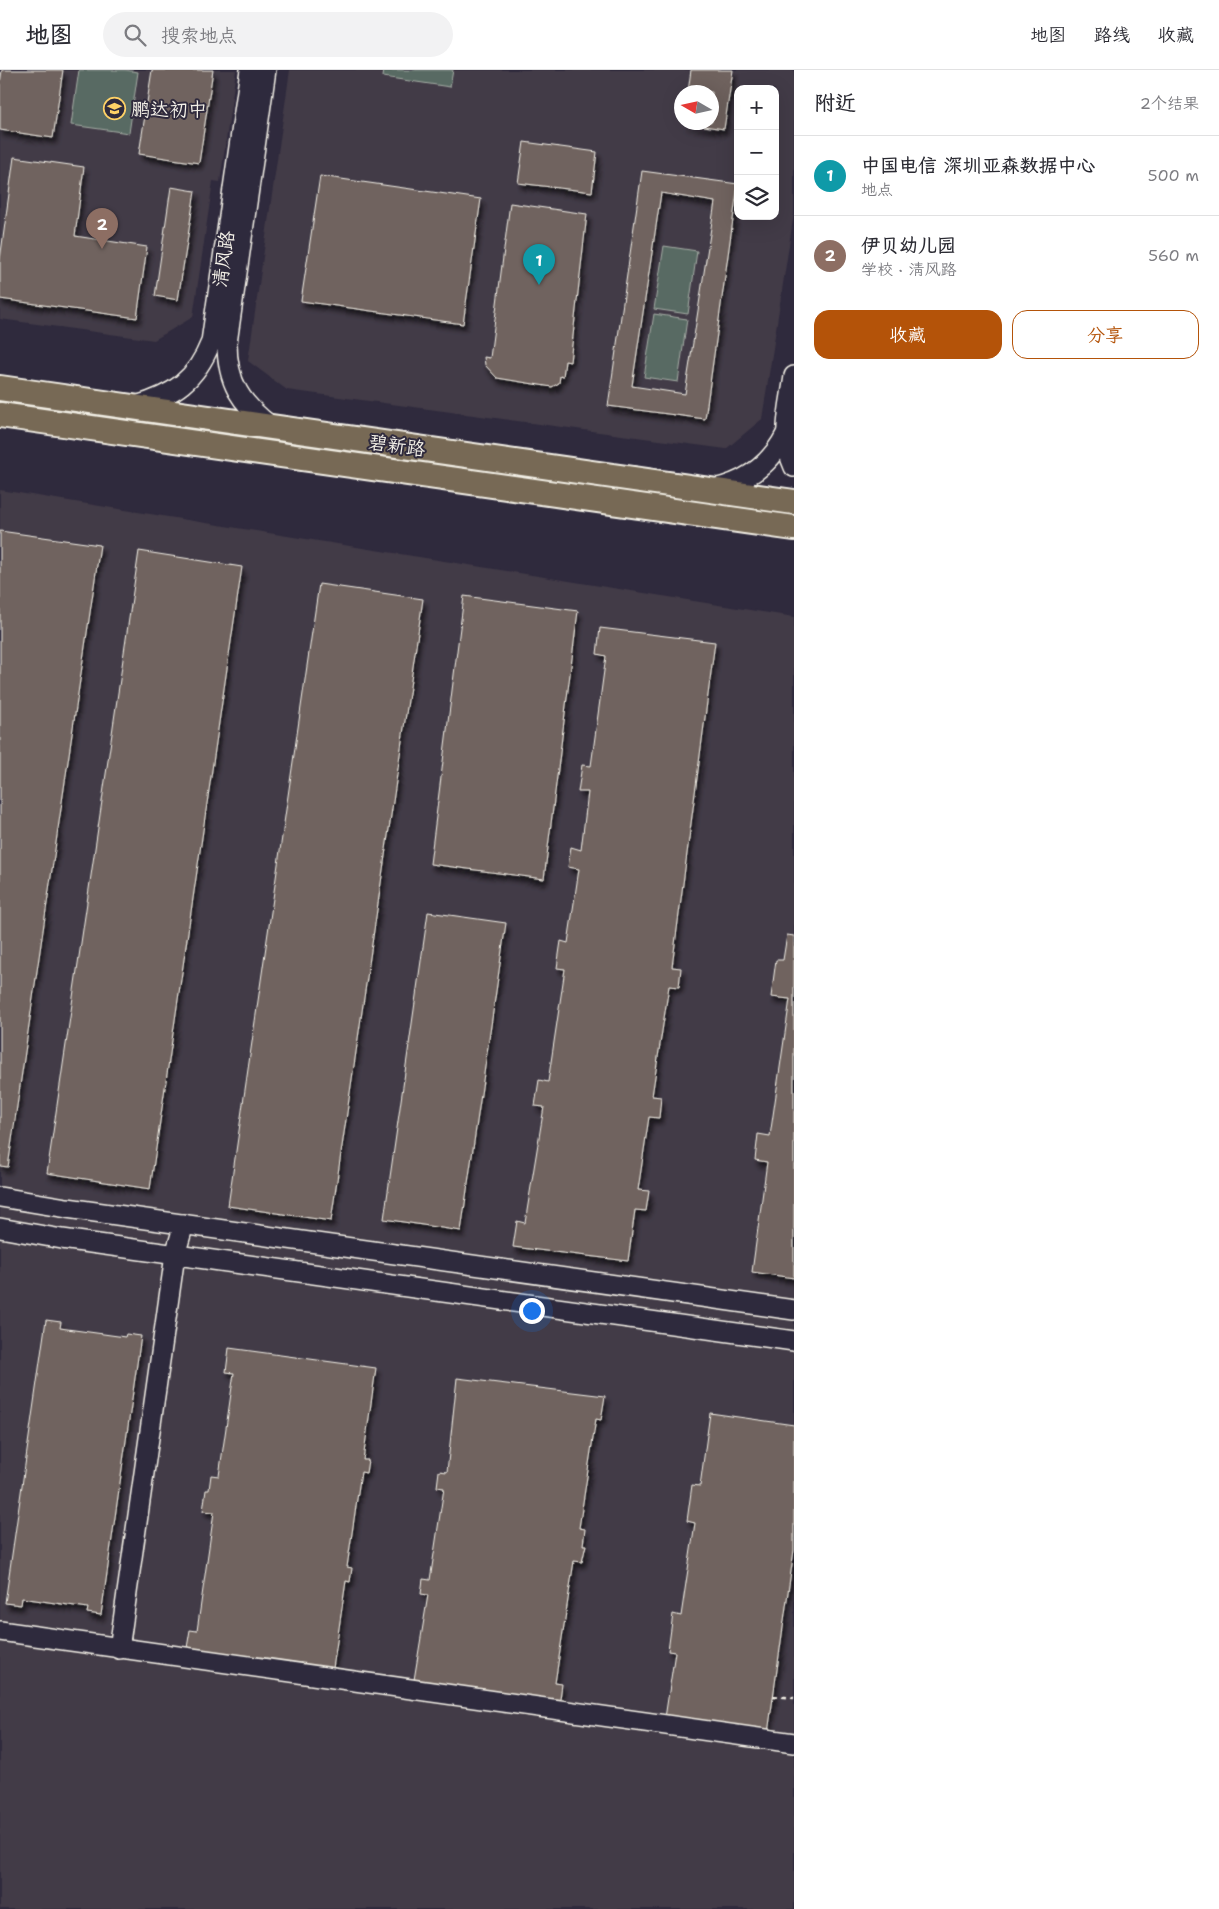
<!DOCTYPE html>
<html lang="zh">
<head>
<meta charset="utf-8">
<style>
  :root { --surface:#fff; --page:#f2f2f3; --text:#2b2b33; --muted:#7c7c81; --line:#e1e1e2; --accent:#b45309 }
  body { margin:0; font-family:"Shantell Sans","LXGW WenKai TC",sans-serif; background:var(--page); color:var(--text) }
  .controls { position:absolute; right:15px; top:15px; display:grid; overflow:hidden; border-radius:10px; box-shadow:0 5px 20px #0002 }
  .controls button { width:45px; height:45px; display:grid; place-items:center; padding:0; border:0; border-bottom:1px solid var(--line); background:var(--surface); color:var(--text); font:25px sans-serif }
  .compass { position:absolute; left:674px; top:15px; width:45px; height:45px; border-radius:50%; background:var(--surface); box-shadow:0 5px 20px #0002; rotate:279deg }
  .you { position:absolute; left:531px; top:1240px; width:18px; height:18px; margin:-12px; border:4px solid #fff; border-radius:50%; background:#1a73e8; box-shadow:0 0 0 8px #1a73e833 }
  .badge { display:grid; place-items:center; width:32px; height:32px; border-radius:50%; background:var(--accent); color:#fff; font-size:16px; font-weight:700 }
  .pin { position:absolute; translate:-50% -41px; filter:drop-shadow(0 1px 2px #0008) }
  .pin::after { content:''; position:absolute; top:26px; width:18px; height:15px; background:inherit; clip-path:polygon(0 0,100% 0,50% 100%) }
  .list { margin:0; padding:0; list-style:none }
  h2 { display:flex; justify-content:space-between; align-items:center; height:65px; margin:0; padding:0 20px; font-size:21px }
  h2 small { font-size:16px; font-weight:400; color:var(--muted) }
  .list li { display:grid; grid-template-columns:32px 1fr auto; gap:15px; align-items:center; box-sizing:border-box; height:80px; padding:0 20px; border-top:1px solid var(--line) }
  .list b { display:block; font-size:19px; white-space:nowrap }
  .list p { margin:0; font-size:16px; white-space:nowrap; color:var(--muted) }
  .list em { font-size:16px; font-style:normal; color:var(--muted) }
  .actions { display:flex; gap:10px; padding:15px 20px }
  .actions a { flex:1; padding:11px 0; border:1px solid var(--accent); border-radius:15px; text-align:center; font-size:18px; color:var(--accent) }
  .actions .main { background:var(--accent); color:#fff }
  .icon { flex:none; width:28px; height:28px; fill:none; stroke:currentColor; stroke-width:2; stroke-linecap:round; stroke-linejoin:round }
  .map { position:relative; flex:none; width:794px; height:1839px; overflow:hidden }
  header { display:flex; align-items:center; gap:30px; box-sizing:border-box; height:70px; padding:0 25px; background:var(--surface); border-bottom:1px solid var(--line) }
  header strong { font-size:24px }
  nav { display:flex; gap:28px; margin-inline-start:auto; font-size:18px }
  .search { width:350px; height:45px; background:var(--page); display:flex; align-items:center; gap:12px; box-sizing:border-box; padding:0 18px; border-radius:28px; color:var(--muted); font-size:19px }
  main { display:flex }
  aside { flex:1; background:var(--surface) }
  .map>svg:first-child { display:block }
</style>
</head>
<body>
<header>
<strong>地图</strong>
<div class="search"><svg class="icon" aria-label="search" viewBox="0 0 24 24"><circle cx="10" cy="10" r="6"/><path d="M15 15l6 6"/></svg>搜索地点</div>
<nav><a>地图</a><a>路线</a><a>收藏</a></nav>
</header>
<main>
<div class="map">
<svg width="794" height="1839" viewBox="0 0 794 1839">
  <defs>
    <filter id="shadow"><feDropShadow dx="3" dy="5.5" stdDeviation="2.5" flood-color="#0009"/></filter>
  </defs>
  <rect width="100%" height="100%" fill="#2f2a3d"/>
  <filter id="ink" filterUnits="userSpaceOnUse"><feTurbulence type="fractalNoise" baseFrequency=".02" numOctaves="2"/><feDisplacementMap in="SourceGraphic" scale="10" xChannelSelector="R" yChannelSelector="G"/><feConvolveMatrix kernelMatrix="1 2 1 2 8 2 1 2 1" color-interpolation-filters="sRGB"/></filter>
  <g filter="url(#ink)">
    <g fill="#423b47" fill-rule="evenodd">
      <polygon points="0,0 236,0 220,112 213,111 193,247 154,270 0,249"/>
      <path d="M290,0H794V143L762,349L726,379L287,320L248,291ZM738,19H775V146H738ZM682,22H712V52H682Z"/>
      <polygon points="0,420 794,547 794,1839 0,1839"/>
    </g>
    <g fill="#596b64" stroke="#a6aea6">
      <polygon points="79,0 125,0 138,2 129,63 71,55"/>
      <polygon points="384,0 453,0 450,17 383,7"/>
      <polygon points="664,176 697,181 688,244 654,239"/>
      <polygon points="654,244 687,249 678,312 644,307"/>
    </g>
    <g fill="#70635f" stroke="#f4f1e8" fill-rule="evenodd" filter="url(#shadow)">
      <polygon points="2,0 63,0 53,68 0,60 0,14"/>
      <polygon points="152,0 213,0 199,93 139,84"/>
      <polygon points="691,0 733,0 724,59 684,53 712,52 712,22 688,22"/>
      <polygon points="524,72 597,82 592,122 518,113"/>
      <polygon points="14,87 84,97 75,166 147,177 137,248 0,229 0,190"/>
      <path d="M642,101L738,114L705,349L608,336ZM661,123L715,132L685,324L632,316Z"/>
      <polygon points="320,106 481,129 463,254 301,231"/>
      <polygon points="171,117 195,121 178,230 155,226"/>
      <polygon points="510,133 587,144 570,292 565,291 563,307 560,306 559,313 552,317 497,308 485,295 484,287 490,288"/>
      <polygon points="0,461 100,475 8,1097 0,1096"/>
      <polygon points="139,481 242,497 150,1119 47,1103"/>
      <polygon points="319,514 423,529 331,1151 228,1136"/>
      <polygon points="464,526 578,541 544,809 430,794"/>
      <polygon points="600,558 715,572 672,897 681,898 679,917 669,916 652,1026 661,1027 659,1048 649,1047 638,1120 649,1121 646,1141 635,1140 628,1191 513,1177 517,1151 525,1153 544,1037 535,1036 539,1010 548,1012 565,899 557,898 561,871 568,873 579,799 568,797 571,777 581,780 588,722 578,722 582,695 591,696 606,586 597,584"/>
      <polygon points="428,842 506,853 461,1161 384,1149"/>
      <polygon points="787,865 794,866 794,1208 752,1202 767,1092 755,1090 758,1064 770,1066 790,929 771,927 776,890 783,890"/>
      <polygon points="46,1250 61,1252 60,1258 125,1267 126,1264 141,1266 101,1545 87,1543 88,1538 22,1528 21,1535 5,1533"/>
      <polygon points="229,1278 376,1298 363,1390 368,1390 366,1403 361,1402 347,1497 352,1498 350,1512 346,1511 332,1605 186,1584 190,1560 197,1561 214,1442 203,1441 206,1420 209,1420 211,1405 219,1406 234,1303 226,1302"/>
      <polygon points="457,1308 605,1326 601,1350 596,1349 579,1458 585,1459 583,1475 586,1475 582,1492 574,1491 555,1613 562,1614 559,1637 413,1616 428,1525 421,1524 423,1509 430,1510 444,1418 437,1417 439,1401 447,1402"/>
      <polygon points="710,1343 794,1355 794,1480 768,1663 665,1648 675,1582 668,1581 673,1544 681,1546 695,1453 687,1451 692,1415 700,1416"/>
    </g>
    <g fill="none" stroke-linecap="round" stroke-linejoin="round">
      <defs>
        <g id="minor">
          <path d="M266,0L227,273C227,313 241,334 272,357"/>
          <path d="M794,306C790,336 780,368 794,397"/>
          <path d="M136,336C174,325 196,310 211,272L250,0"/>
          <path d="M714,419C746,412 771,394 786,364"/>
          <polyline points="0,1127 67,1138 794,1240"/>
          <polyline points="0,1158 62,1169 794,1271"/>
          <polyline points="0,1561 794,1673"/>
          <polyline points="119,1579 175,1185 184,1154"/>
        </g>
        <g id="major">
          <polyline points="0,318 794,432"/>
          <polyline points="0,345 794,458"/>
        </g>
      </defs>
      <use href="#minor" stroke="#f4f1e8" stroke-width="22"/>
      <use href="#major" stroke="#f4f1e8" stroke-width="28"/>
      <polyline stroke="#f4f1e8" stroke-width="2.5" stroke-dasharray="5 4" stroke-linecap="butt" points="773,1626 794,1628"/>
      <use href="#minor" stroke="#2f2a3d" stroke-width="19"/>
      <use href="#major" stroke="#776954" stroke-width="24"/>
    </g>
  </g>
  <defs>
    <symbol id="school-ring" viewBox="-11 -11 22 22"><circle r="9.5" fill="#2f2a3d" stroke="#ffd166" stroke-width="1.5"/><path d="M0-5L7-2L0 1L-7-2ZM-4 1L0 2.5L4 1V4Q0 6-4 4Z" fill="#ffd166"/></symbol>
  </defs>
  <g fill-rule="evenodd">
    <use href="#school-ring" x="102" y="26" width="25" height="25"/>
  </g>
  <g text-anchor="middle" stroke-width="4" stroke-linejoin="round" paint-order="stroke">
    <g font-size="19" fill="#f4f1e8" stroke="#2f2a3d" text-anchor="start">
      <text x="131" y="46">鹏达初中</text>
    </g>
    <g font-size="19" fill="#f4f1e8" stroke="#2f2a3d">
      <text transform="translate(223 189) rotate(-82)" y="7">清风路</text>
      <text transform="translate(397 375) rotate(8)" y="7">碧新路</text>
    </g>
  </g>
</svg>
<div class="controls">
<button>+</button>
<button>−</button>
<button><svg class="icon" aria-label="layers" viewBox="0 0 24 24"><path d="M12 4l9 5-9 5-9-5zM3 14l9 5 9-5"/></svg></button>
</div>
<svg class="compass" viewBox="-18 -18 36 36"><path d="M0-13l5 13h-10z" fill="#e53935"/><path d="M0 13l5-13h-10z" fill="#7c7c81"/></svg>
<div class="you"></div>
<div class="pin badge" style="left:539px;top:215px;background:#0f9aa8">1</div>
<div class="pin badge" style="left:102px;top:179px;background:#8d6e63">2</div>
</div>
<aside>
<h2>附近<small>2个结果</small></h2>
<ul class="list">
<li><span class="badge" style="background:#0f9aa8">1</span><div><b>中国电信 深圳亚森数据中心</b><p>地点</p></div><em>500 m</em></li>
<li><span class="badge" style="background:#8d6e63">2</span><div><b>伊贝幼儿园</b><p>学校 · 清风路</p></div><em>560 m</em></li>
</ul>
<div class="actions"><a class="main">收藏</a><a>分享</a></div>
</aside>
</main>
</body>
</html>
